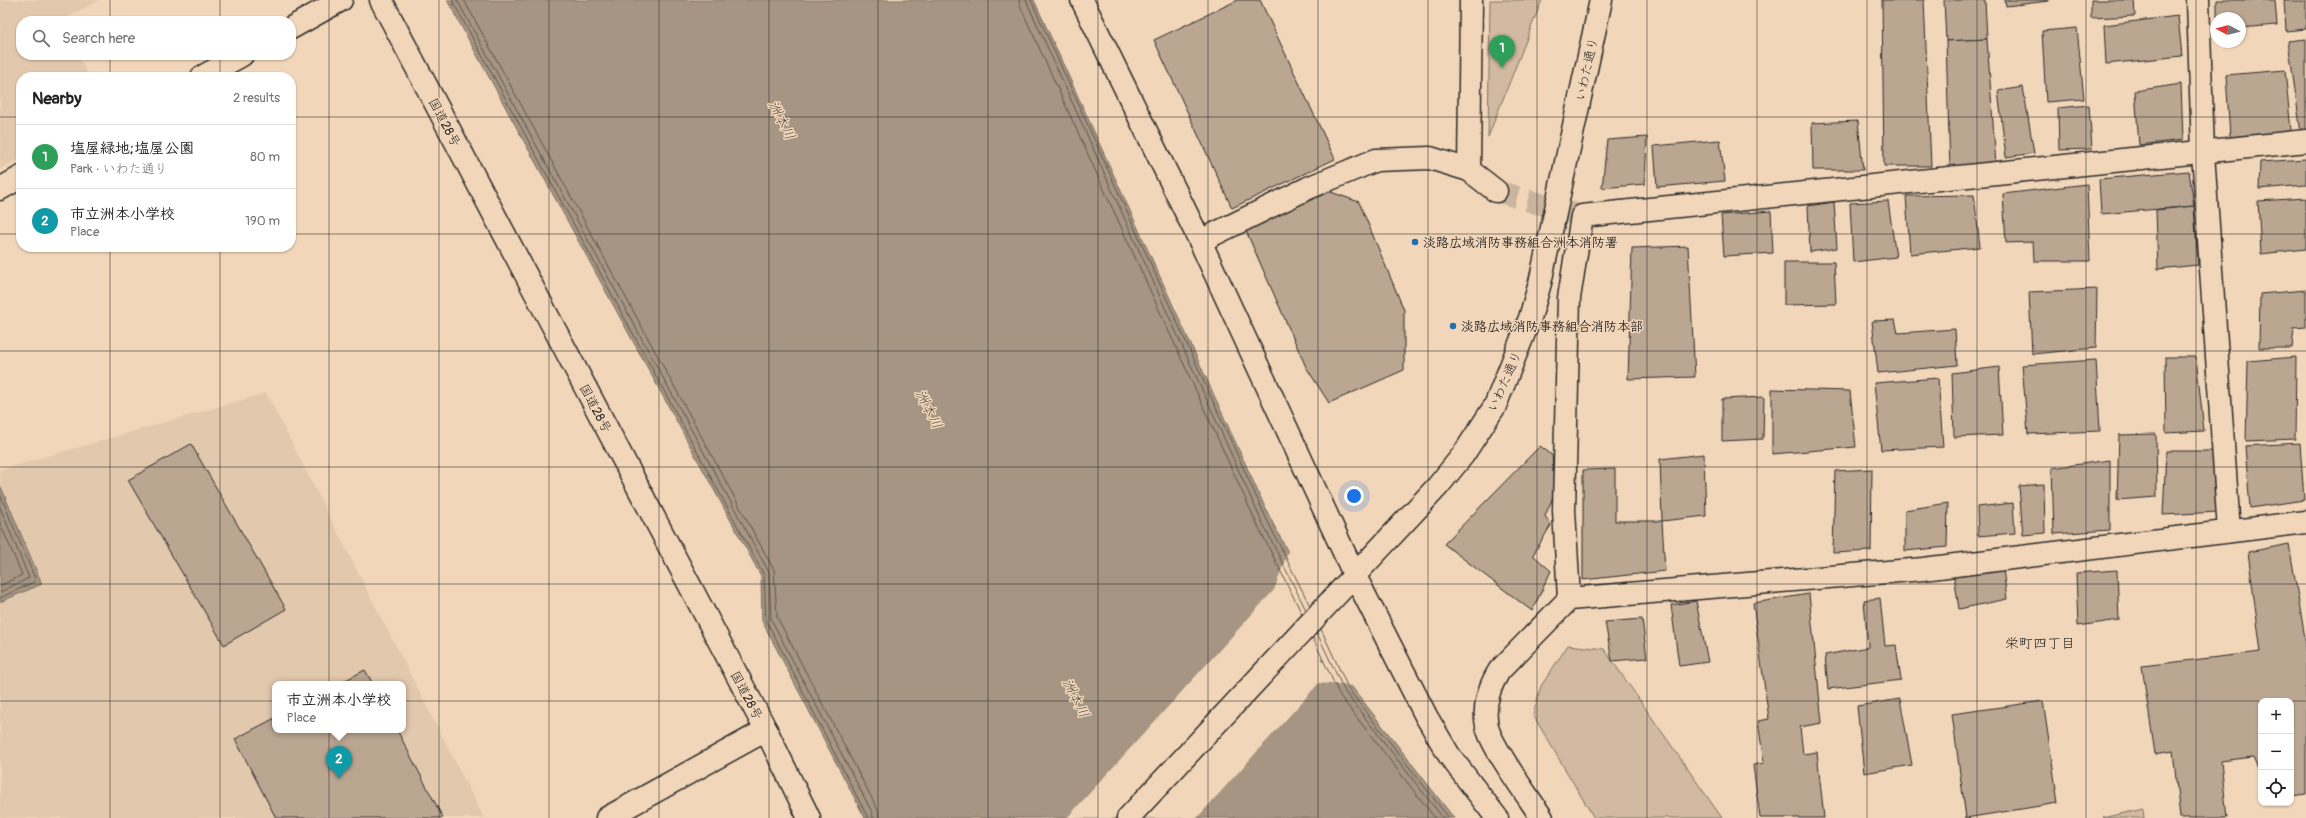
<!DOCTYPE html>
<html lang="en">
<head>
<meta charset="utf-8">
<style>
  :root { --surface:#fff; --page:#f6f6f6; --text:#222; --muted:#767676; --line:#e0e0e0; --accent:#7c3aed }
  body { margin:0; font-family:Pangolin,"Klee One",sans-serif; background:var(--page); color:var(--text) }
  .controls { position:absolute; right:12px; bottom:12px; display:grid; overflow:hidden; border-radius:8px; box-shadow:0 1px 3px #0004 }
  .controls button { width:36px; height:36px; display:grid; place-items:center; padding:0; border:0; border-bottom:1px solid var(--line); background:var(--surface); color:var(--text); font:20px sans-serif }
  .compass { position:absolute; left:2210px; top:12px; width:36px; height:36px; border-radius:50%; background:var(--surface); box-shadow:0 1px 3px #0004; rotate:277deg }
  .you { position:absolute; left:1354px; top:496px; width:14px; height:14px; margin:-10px; border:3px solid #fff; border-radius:50%; background:#1a73e8; box-shadow:0 0 0 6px #1a73e833 }
  .badge { display:grid; place-items:center; width:26px; height:26px; border-radius:50%; background:var(--accent); color:#fff; font-size:13px; font-weight:700 }
  .pin { position:absolute; translate:-50% -33px; filter:drop-shadow(0 1px 2px #0008) }
  .pin::after { content:''; position:absolute; top:21px; width:14px; height:12px; background:inherit; clip-path:polygon(0 0,100% 0,50% 100%) }
  .popup { position:absolute; left:272px; top:681px; width:134px; height:52px; box-sizing:border-box; display:grid; place-content:center; border-radius:8px; background:var(--surface); filter:drop-shadow(0 1px 3px #0005); font-size:13px; white-space:nowrap; color:var(--muted) }
  .popup b { font-size:15px; color:var(--text) }
  .popup::after { content:''; position:absolute; left:50%; top:100%; margin-left:-8px; border:8px solid transparent; border-top-color:var(--surface) }
  .list { margin:0; padding:0; list-style:none }
  h2 { display:flex; justify-content:space-between; align-items:center; height:52px; margin:0; padding:0 16px; font-size:17px }
  h2 small { font-size:13px; font-weight:400; color:var(--muted) }
  .list li { display:grid; grid-template-columns:26px 1fr auto; gap:12px; align-items:center; box-sizing:border-box; height:64px; padding:0 16px; border-top:1px solid var(--line) }
  .list b { display:block; font-size:15px; white-space:nowrap }
  .list p { margin:0; font-size:13px; white-space:nowrap; color:var(--muted) }
  .list em { font-size:13px; font-style:normal; color:var(--muted) }
  .icon { flex:none; width:22px; height:22px; fill:none; stroke:currentColor; stroke-width:2; stroke-linecap:round; stroke-linejoin:round }
  .map { position:relative; flex:none; width:2306px; height:818px; overflow:hidden }
  .search { position:absolute; background:var(--surface); box-shadow:0 1px 3px #0004; left:16px; top:16px; width:280px; height:44px; display:flex; align-items:center; gap:10px; box-sizing:border-box; padding:0 14px; border-radius:16px; color:var(--muted); font-size:15px }
  .panel { position:absolute; background:var(--surface); box-shadow:0 1px 3px #0004; left:16px; top:72px; width:280px; height:180px; border-radius:16px }
  .map>svg:first-child { display:block }
</style>
</head>
<body>
<div class="map">
<svg width="2306" height="818" viewBox="0 0 2306 818">
  <rect width="100%" height="100%" fill="#f2d6b9"/>
  <filter id="ink" filterUnits="userSpaceOnUse"><feTurbulence type="fractalNoise" baseFrequency=".025" numOctaves="2"/><feDisplacementMap in="SourceGraphic" scale="8" xChannelSelector="R" yChannelSelector="G"/><feConvolveMatrix kernelMatrix="1 2 1 2 8 2 1 2 1" color-interpolation-filters="sRGB"/></filter>
  <g filter="url(#ink)">
    <g fill="#e2c8ad" fill-rule="evenodd">
      <polygon points="0,0 99,0 61,21 21,21 21,55 78,55 89,77 21,77 21,158 0,169"/>
      <path d="M266,393L484,818H0V470ZM275,684H403V730H275Z"/>
    </g>
    <g fill="#d1baa1" stroke="#7e7266">
      <polygon points="1490,0 1542,0 1488,137"/>
      <polygon points="1568,645 1604,649 1722,818 1594,818 1533,715 1541,686"/>
      <polygon points="2143,809 2144,818 2103,818"/>
    </g>
    <g fill="#a59582" stroke="#746b5f">
      <polygon points="447,0 1034,0 1269,516 1302,579 1352,687 1454,818 865,818 762,621 761,576"/>
      <polygon points="1,487 42,584 0,602 0,488"/>
    </g>
    <polygon fill="#f2d6b9" points="1289,549 1354,686 1319,683 1197,818 1067,818 1274,590"/>
    <g fill="none" stroke-linecap="round" stroke-linejoin="round">
      <g stroke="#5c554e" stroke-width="1">
        <polyline points="452,0 764,575 766,620 868,818"/>
        <polyline points="457,0 769,572 771,619 872,812 873,818"/>
        <polyline points="464,0 774,570 777,617 878,810 879,818"/>
        <polyline points="1019,0 1021,8 1256,522 1302,614"/>
        <polyline points="1026,0 1261,520 1306,610"/>
        <polyline points="1031,0 1266,518 1310,606"/>
        <polyline points="0,494 36,581 0,598"/>
        <polyline points="0,507 29,578 0,592"/>
        <polyline points="0,523 22,575 0,586"/>
        <polyline points="1321,629 1349,690 1449,818"/>
        <polyline points="1317,633 1345,692 1443,818"/>
        <polyline points="1313,638 1340,696 1435,818"/>
      </g>
    </g>
    <g fill="#bba692" stroke="#2b2b2b">
      <polygon points="1238,0 1260,0 1335,159 1232,208 1154,40"/>
      <polygon points="1882,0 1924,0 1931,166 1884,166"/>
      <polygon points="1944,0 1985,0 1987,39 1946,41"/>
      <polygon points="2005,0 2049,0 2049,1 2006,6"/>
      <polygon points="2091,0 2134,0 2135,16 2091,18"/>
      <polygon points="2217,0 2275,0 2277,25 2240,28 2240,18 2217,18"/>
      <polygon points="2284,0 2306,0 2306,29 2286,31"/>
      <polygon points="2178,16 2182,56 2106,64 2104,25"/>
      <polygon points="2077,28 2084,99 2046,102 2042,31"/>
      <polygon points="1987,39 1996,165 1950,169 1946,41"/>
      <polygon points="2306,39 2306,133 2301,133 2288,41"/>
      <polygon points="2285,70 2291,131 2230,137 2226,75"/>
      <polygon points="2181,84 2183,140 2139,145 2135,91"/>
      <polygon points="2023,87 2034,153 2006,157 1998,91"/>
      <polygon points="2089,105 2092,149 2059,150 2058,108"/>
      <polygon points="1858,121 1863,170 1813,170 1812,123"/>
      <polygon points="1647,137 1645,184 1602,188 1607,140"/>
      <polygon points="1720,140 1725,181 1657,187 1654,146"/>
      <polygon points="2306,159 2306,185 2259,189 2260,162"/>
      <polygon points="2189,171 2194,206 2101,214 2099,179"/>
      <polygon points="2087,184 2090,261 2034,261 2033,242 2006,243 2003,194"/>
      <polygon points="1328,191 1359,202 1404,310 1404,370 1329,403 1306,367 1246,231"/>
      <polygon points="1974,195 1980,247 1910,254 1906,196"/>
      <polygon points="2306,198 2306,249 2261,254 2258,201"/>
      <polygon points="1888,201 1896,257 1853,262 1850,203"/>
      <polygon points="1834,202 1837,248 1810,252 1808,206"/>
      <polygon points="2194,206 2198,265 2158,269 2156,210"/>
      <polygon points="1771,211 1773,253 1724,256 1721,215"/>
      <polygon points="1688,246 1695,377 1628,379 1632,248"/>
      <polygon points="1784,262 1834,262 1836,304 1784,305"/>
      <polygon points="2097,289 2096,348 2032,354 2029,292"/>
      <polygon points="2306,290 2306,327 2294,328 2292,348 2259,348 2260,294"/>
      <polygon points="1895,320 1898,333 1955,329 1957,365 1878,373 1872,321"/>
      <polygon points="2165,357 2196,357 2204,431 2166,433"/>
      <polygon points="2296,357 2295,439 2246,441 2248,361"/>
      <polygon points="2096,360 2100,431 2028,434 2022,365"/>
      <polygon points="1999,367 2003,435 1954,437 1952,373"/>
      <polygon points="1938,378 1943,447 1881,450 1874,383"/>
      <polygon points="1772,389 1850,391 1856,447 1772,454"/>
      <polygon points="1764,397 1763,439 1722,441 1722,399"/>
      <polygon points="2156,434 2157,497 2117,500 2119,435"/>
      <polygon points="2300,443 2304,500 2250,508 2245,446"/>
      <polygon points="191,444 286,609 224,645 128,480"/>
      <polygon points="1540,446 1552,455 1555,492 1545,516 1551,525 1533,555 1551,571 1532,611 1444,544"/>
      <polygon points="2166,451 2216,451 2218,512 2163,515"/>
      <polygon points="1704,454 1706,516 1662,521 1660,459"/>
      <polygon points="2110,460 2110,530 2054,534 2052,468"/>
      <polygon points="1615,469 1615,521 1662,521 1665,571 1583,580 1583,470"/>
      <polygon points="1872,469 1871,551 1833,553 1835,471"/>
      <polygon points="2044,484 2045,533 2023,535 2019,486"/>
      <polygon points="1948,503 1947,547 1905,551 1905,510"/>
      <polygon points="2013,503 2015,533 1978,536 1977,507"/>
      <polygon points="2289,544 2306,644 2306,794 2291,796 2291,701 2261,701 2261,775 2253,757 2221,761 2227,818 2180,818 2173,751 2155,754 2142,666 2261,652 2248,552"/>
      <polygon points="2003,569 2007,599 1959,609 1954,576"/>
      <polygon points="2117,570 2119,620 2078,626 2076,573"/>
      <polygon points="1809,594 1822,723 1800,727 1803,754 1817,752 1824,818 1760,818 1753,765 1764,763 1758,721 1769,719 1753,603"/>
      <polygon points="1880,598 1885,646 1896,645 1901,680 1828,689 1825,655 1868,647 1864,600"/>
      <polygon points="1696,601 1708,662 1679,666 1671,605"/>
      <polygon points="1642,619 1647,658 1612,661 1605,622"/>
      <polygon points="365,670 373,684 338,684"/>
      <polygon points="1900,699 1912,765 1864,773 1857,706"/>
      <polygon points="2043,701 2058,803 1966,818 1952,714"/>
      <polygon points="275,718 275,730 397,730 443,818 276,818 235,739"/>
    </g>
    <g fill="none" stroke-linecap="round" stroke-linejoin="round">
      <polyline stroke="#cab49d" stroke-width="22" stroke-dasharray="22 11" stroke-linecap="butt" points="1496,191 1582,216"/>
      <defs>
        <g id="minor">
          <polyline points="1082,0 1200,241 1354,574 1426,716 1449,755 1497,818"/>
          <polyline points="2198,0 2203,153 2229,531"/>
          <polyline points="291,28 341,0"/>
          <polyline points="202,77 242,55"/>
          <polyline points="1469,170 1471,0"/>
          <polyline points="0,189 21,177"/>
          <polyline points="1200,241 1308,188 1376,160 1430,158 1469,170 1496,191"/>
          <polyline points="1569,599 1564,510 1569,298 1582,216 2306,141"/>
          <polyline points="607,818 766,730"/>
          <polyline points="1128,818 1438,486 1463,455 1495,406 1530,318 1540,283 1601,0"/>
          <path d="M1542,818C1530,799 1490,745 1487,726C1483,707 1489,687 1499,671L1569,599L1923,569L2306,522"/>
        </g>
        <polyline id="highway" points="381,0 766,730 809,818"/>
      </defs>
      <use href="#minor" stroke="#2b2b2b" stroke-width="25"/>
      <use href="#highway" stroke="#2b2b2b" stroke-width="25"/>
      <use href="#minor" stroke="#f2d6b9" stroke-width="22"/>
      <use href="#highway" stroke="#f2d6b9" stroke-width="22"/>
    </g>
  </g>
  <path fill="none" stroke="#2b2b2b" stroke-width="1" stroke-opacity="0.55" d="M110,0V21M220,0V21M329,0V818M439,0V818M549,0V818M659,0V818M769,0V818M878,0V818M988,0V818M1098,0V818M1208,0V818M1318,0V818M1428,0V818M1537,0V818M1647,0V818M1757,0V818M1867,0V818M1977,0V818M2086,0V818M2196,0V818M110,55V77M220,55V77M0,117H21M291,117H2306M0,234H21M291,234H2306M110,247V818M220,247V818M0,351H2306M0,467H2306M0,584H2306M0,701H2261M2291,701H2306"/>
  <g fill="#1f6fb2" stroke="#f2d6b9" stroke-width="1.5">
    <circle cx="1415" cy="242" r="4"/>
    <circle cx="1453" cy="326" r="4"/>
  </g>
  <g text-anchor="middle" stroke-width="3" stroke-linejoin="round" paint-order="stroke">
    <g font-size="13" fill="#2b2b2b" stroke="#f2d6b9">
      <text transform="translate(1586 69) rotate(-78)" y="5">いわた通り</text>
      <text transform="translate(445 122) rotate(62)" y="5">国道28号</text>
      <text transform="translate(1504 381) rotate(-66)" y="5">いわた通り</text>
      <text transform="translate(596 408) rotate(62)" y="5">国道28号</text>
      <text transform="translate(747 695) rotate(62)" y="5">国道28号</text>
    </g>
    <g font-size="13" font-weight="bold" fill="#2b2b2b" stroke="#f2d6b9" text-anchor="start">
      <text x="1423" y="247">淡路広域消防事務組合洲本消防署</text>
      <text x="1461" y="331">淡路広域消防事務組合消防本部</text>
    </g>
    <g font-size="14" font-style="italic" fill="#4a4641" stroke="#f2d6b9">
      <text transform="translate(782 120) rotate(63)" y="5">洲本川</text>
      <text transform="translate(929 409) rotate(63)" y="5">洲本川</text>
      <text transform="translate(1076 698) rotate(63)" y="5">洲本川</text>
    </g>
    <g font-size="14" fill="#2b2b2b" stroke="#f2d6b9">
      <text x="2040" y="648">栄町四丁目</text>
    </g>
  </g>
</svg>
<div class="controls">
<button>+</button>
<button>−</button>
<button><svg class="icon" aria-label="locate" viewBox="0 0 24 24"><circle cx="12" cy="12" r="6"/><path d="M12 2v4M12 18v4M2 12h4M18 12h4"/></svg></button>
</div>
<svg class="compass" viewBox="-18 -18 36 36"><path d="M0-13l5 13h-10z" fill="#e53935"/><path d="M0 13l5-13h-10z" fill="#767676"/></svg>
<div class="you"></div>
<div class="pin badge" style="left:1502px;top:68px;background:#2e9e5b">1</div>
<div class="pin badge" style="left:339px;top:779px;background:#0f9aa8">2</div>
<div class="popup"><b>市立洲本小学校</b>Place</div>
<div class="search"><svg class="icon" aria-label="search" viewBox="0 0 24 24"><circle cx="10" cy="10" r="6"/><path d="M15 15l6 6"/></svg>Search here</div>
<section class="panel">
<h2>Nearby<small>2 results</small></h2>
<ul class="list">
<li><span class="badge" style="background:#2e9e5b">1</span><div><b>塩屋緑地;塩屋公園</b><p>Park · いわた通り</p></div><em>80 m</em></li>
<li><span class="badge" style="background:#0f9aa8">2</span><div><b>市立洲本小学校</b><p>Place</p></div><em>190 m</em></li>
</ul>
</section>
</div>
</body>
</html>
